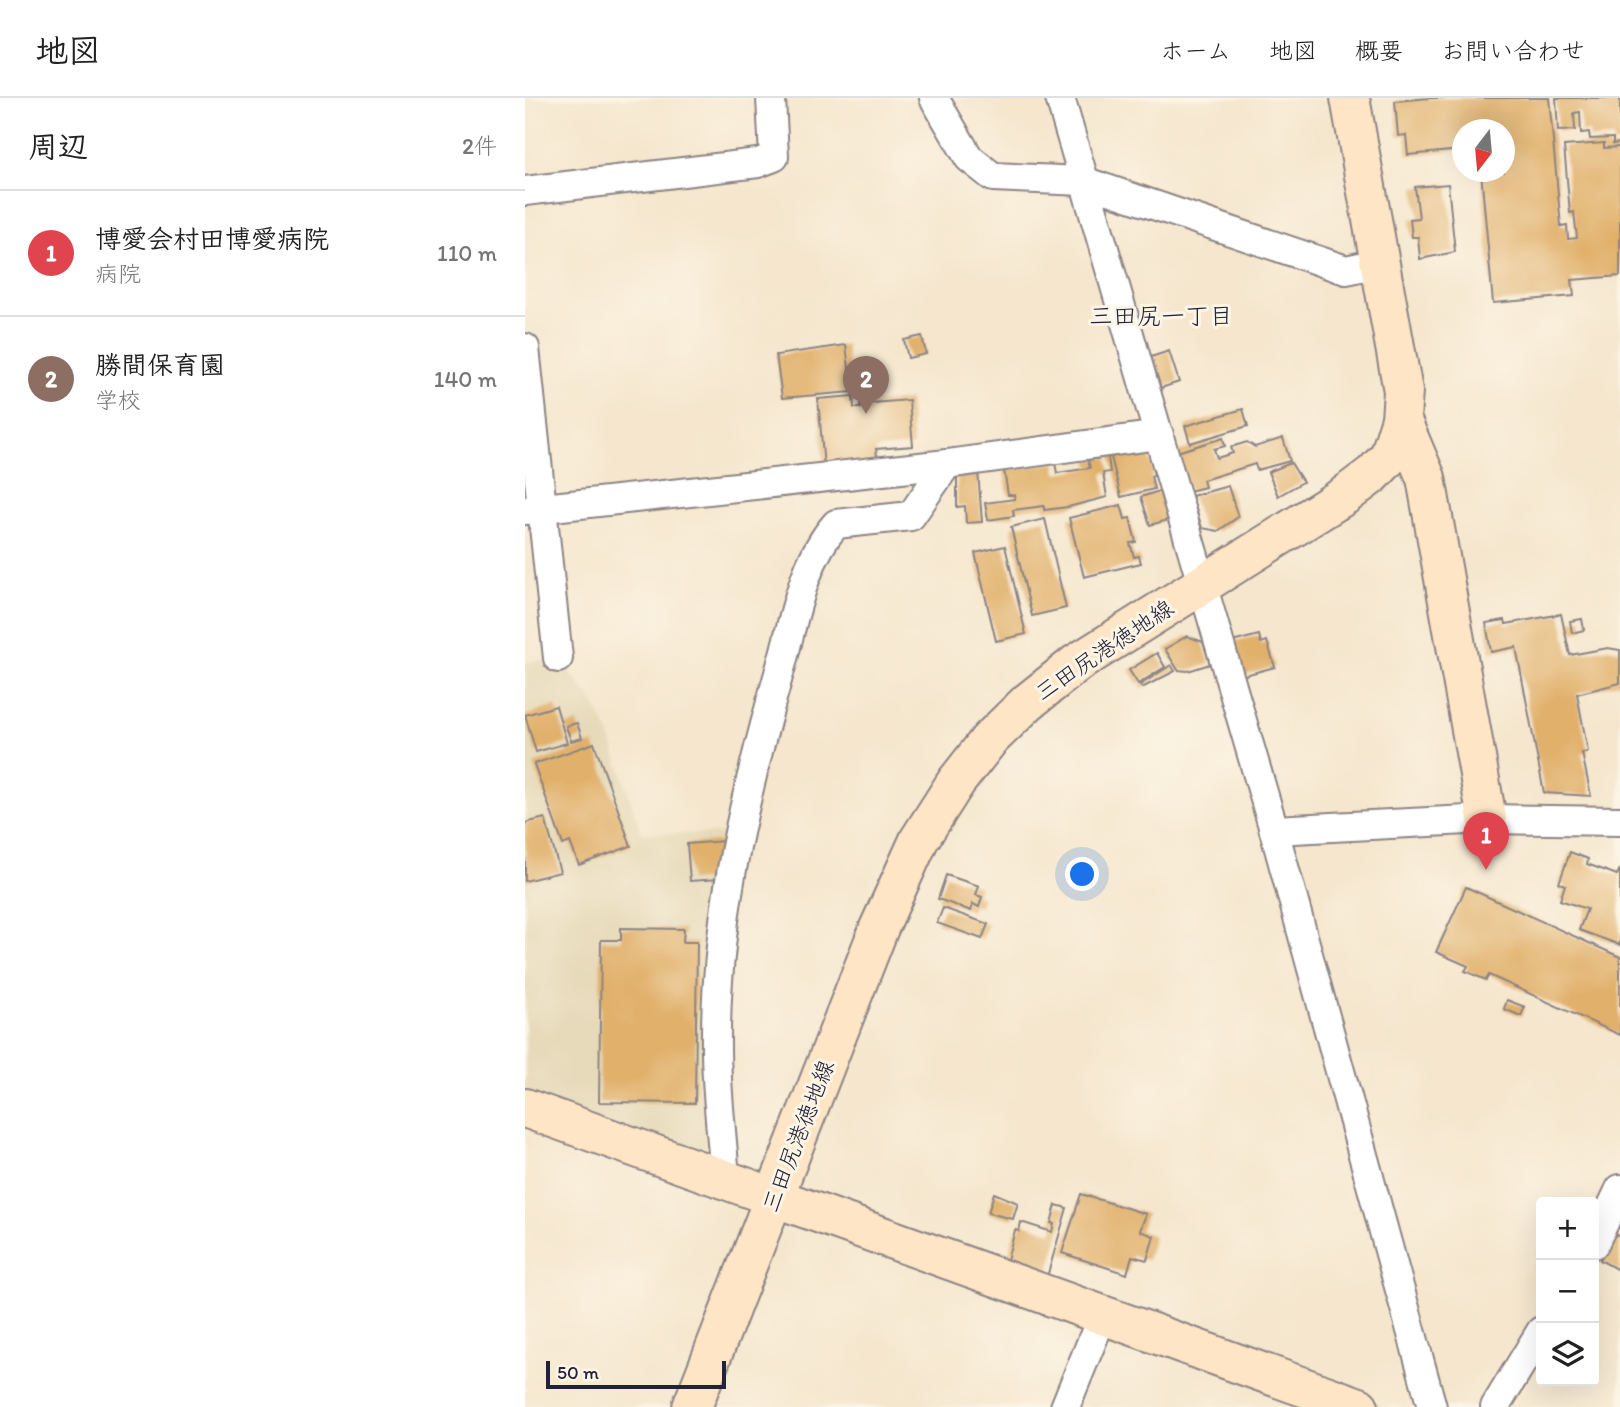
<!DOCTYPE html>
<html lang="ja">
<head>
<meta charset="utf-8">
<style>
  :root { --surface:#fff; --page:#f2f2f2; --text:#222; --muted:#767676; --line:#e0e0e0; --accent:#1a73e8 }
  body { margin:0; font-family:Itim,"Klee One",sans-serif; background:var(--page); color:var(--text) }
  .controls { position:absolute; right:21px; bottom:21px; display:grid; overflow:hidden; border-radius:7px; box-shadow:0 7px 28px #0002 }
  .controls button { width:63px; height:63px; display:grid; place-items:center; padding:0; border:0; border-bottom:2px solid var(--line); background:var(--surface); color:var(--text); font:35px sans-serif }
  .compass { position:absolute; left:927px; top:21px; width:63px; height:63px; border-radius:50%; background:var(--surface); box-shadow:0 7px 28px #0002; rotate:196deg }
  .scale { position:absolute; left:21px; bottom:18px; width:180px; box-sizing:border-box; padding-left:7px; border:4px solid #22223b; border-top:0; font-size:19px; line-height:24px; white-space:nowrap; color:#22223b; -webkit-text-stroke:5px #fcf5e5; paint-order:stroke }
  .you { position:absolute; left:558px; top:777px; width:24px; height:24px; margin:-18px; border:5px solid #fff; border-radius:50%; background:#1a73e8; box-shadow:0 0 0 10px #1a73e833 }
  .badge { display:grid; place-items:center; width:46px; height:46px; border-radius:50%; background:var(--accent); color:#fff; font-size:23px; font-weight:700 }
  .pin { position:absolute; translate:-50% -58px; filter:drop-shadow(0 2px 4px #0008) }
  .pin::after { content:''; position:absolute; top:37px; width:24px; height:21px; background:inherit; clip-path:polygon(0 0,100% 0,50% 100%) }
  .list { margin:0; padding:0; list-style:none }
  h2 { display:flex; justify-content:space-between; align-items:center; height:91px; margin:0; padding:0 28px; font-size:30px }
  h2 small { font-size:23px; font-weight:400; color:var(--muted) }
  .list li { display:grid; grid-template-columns:46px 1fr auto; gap:21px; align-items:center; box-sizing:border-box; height:126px; padding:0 28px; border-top:2px solid var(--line) }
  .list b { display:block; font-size:26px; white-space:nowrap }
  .list p { margin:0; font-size:23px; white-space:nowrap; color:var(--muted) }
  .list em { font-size:23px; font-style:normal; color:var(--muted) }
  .icon { flex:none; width:38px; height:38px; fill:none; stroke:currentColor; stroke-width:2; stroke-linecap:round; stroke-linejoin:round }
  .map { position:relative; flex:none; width:1095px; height:1309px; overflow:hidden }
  header { display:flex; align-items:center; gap:42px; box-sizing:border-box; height:98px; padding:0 35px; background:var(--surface); border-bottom:2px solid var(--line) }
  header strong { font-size:33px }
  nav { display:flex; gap:38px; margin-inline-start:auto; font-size:24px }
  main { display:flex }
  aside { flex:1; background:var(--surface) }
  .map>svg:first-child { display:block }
</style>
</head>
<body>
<header>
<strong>地図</strong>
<nav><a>ホーム</a><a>地図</a><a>概要</a><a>お問い合わせ</a></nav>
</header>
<main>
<aside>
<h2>周辺<small>2件</small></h2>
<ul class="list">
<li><span class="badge" style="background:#e0444e">1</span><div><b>博愛会村田博愛病院</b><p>病院</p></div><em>110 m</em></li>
<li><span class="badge" style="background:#8d6e63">2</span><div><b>勝間保育園</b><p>学校</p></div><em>140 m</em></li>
</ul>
</aside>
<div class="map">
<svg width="1095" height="1309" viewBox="0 0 1095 1309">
  <rect width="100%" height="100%" fill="#fcf5e5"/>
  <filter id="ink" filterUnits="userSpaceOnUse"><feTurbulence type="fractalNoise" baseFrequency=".0143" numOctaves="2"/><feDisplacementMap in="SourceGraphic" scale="14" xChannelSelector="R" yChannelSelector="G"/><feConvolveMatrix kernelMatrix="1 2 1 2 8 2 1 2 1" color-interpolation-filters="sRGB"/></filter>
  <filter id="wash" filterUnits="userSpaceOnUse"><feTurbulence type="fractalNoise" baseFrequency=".00686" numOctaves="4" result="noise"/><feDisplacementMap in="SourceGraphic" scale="28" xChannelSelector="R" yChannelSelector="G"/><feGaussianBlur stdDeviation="1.57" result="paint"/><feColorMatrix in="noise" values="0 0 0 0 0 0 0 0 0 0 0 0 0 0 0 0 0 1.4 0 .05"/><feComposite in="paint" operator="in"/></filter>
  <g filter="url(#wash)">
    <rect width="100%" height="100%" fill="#f5e6cd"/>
    <polygon fill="#e7daba" points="33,560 68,603 85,638 116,735 212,736 198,835 200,1082 0,1010 0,564"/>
    <g id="blocks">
      <g fill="#e1b06b">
        <polygon points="906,0 1024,0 1036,128 1042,127 1043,141 1052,140 1049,114 1045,115 1039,48 1079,45 1079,50 1095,49 1095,178 1047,182 1049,198 968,205 956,74 979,74 979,32 937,32 937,52 883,57 881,37 873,38 870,3"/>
        <polygon points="1031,0 1095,0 1095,45 1088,46 1088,40 1065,41 1064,34 1056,35 1055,14 1049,15 1050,32 1033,33"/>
        <polygon points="923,86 930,154 895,161 893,139 887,139 885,121 894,120 890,89"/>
        <polygon points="397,238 401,256 383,260 379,242"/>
        <polygon points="321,247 327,294 257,300 251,257"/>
        <polygon points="644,253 654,284 636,290 626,259"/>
        <polygon points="328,298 329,310 336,310 335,306 384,302 388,348 351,351 353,365 299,369 293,301"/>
        <polygon points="718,311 723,328 665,345 660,328"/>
        <polygon points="698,340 700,348 689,351 692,360 708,355 706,349 722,344 730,349 758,340 765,363 732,372 730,366 678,382 680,389 664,393 652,354"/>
        <polygon points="623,349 629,377 626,378 629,391 596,399 586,359"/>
        <polygon points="583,359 585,374 578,375 582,399 543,409 519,412 519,408 488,412 489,418 463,422 460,405 490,401 489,397 483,397 479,372 530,365 532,375 565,370 563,362"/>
        <polygon points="766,365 778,384 753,398 743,374"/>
        <polygon points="453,373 457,424 441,425 440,408 432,409 432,375"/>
        <polygon points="703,388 713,419 693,433 677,430 667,398"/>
        <polygon points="634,393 643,422 625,427 616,399"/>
        <polygon points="596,407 600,421 605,420 611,444 605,445 609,459 614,458 616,465 559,479 544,420"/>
        <polygon points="520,421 541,510 507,518 486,429"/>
        <polygon points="480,448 501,536 471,543 450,455"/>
        <polygon points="1036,516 1045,557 1083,550 1095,552 1095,585 1052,596 1063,654 1057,655 1066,698 1019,695 991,549 966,554 961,525 980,522 981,526"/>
        <polygon points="1057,521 1059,532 1047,535 1045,523"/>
        <polygon points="734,537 736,545 742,543 750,569 716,578 707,544"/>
        <polygon points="662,538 678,544 685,566 663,573 653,572 640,551"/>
        <polygon points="632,555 640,569 613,586 604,572"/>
        <polygon points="646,567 650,573 617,590 615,587"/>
        <polygon points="31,608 42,645 11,654 0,617"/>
        <polygon points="52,625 57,640 46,643 41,628"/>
        <polygon points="69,645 106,748 54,767 45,744 38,747 9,666"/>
        <polygon points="20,720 35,774 0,783 0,725"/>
        <polygon points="199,743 194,781 165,783 162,746"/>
        <polygon points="1045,754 1063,761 1062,766 1092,777 1095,771 1095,847 1054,832 1062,811 1035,802 1040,787 1034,785"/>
        <polygon points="421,777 454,788 451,797 457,799 454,809 448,806 446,813 413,801"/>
        <polygon points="941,789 1095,859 1095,937 964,877 961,882 940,873 943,868 911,854"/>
        <polygon points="418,810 463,826 457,841 412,825"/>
        <polygon points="96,830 159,831 158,844 172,844 170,1005 74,1004 76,842 96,842"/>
        <polygon points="982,902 1000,909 996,918 979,911"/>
        <polygon points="469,1095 493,1105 488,1121 463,1115"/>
        <polygon points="556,1096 621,1116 615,1133 629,1138 622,1162 607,1158 602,1176 537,1155"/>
        <polygon points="531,1107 542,1110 522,1179 499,1173 501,1169 488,1165 481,1166 490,1132 494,1133 496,1124 527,1134 529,1126 526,1125"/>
        <polygon points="1089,1136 1095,1139 1095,1173 1075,1162"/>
      </g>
    </g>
  </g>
  <g filter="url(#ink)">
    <use href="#blocks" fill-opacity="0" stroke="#8c8484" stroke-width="2"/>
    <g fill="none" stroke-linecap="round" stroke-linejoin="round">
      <defs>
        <g id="street">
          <polyline points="409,0 444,60 468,79 558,83 821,172 854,165"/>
          <polyline points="535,0 749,732 907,1309"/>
          <polyline points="0,93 233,65 249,59 246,0"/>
          <polyline points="0,250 33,560"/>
          <polyline points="0,412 422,366 634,337"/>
          <polyline points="749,732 962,721 1095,723"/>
          <path d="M200,1082C197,1034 190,986 191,939C191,811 222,689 256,568C269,521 278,463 311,426L386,418L422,366"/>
          <polyline points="1069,1146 1095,1091"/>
          <polyline points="540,1309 578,1216"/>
          <polyline points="970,1309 1016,1233"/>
        </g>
        <g id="secondary">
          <polyline points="876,321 901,380 962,721"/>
          <polyline points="0,1010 834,1309"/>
          <polyline points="167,1309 354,830 394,742 431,684 464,642 503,604 552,565 819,398 848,376 864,359 876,321 878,293 825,0"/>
        </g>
      </defs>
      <use href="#street" stroke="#8c8484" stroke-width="32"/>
      <use href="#secondary" stroke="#8c8484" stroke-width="42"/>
      <use href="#street" stroke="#fff" stroke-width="28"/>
      <use href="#secondary" stroke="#fde5c5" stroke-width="38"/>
    </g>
  </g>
  <g text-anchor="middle" stroke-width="6" stroke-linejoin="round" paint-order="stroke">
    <g font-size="23" fill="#22223b" stroke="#fcf5e5">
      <text transform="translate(579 552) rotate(-34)" y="8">三田尻港徳地線</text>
      <text transform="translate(273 1038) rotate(-69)" y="8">三田尻港徳地線</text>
    </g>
    <g font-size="24" fill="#22223b" stroke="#fcf5e5">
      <text x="636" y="226">三田尻一丁目</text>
    </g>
  </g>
</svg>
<div class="controls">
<button>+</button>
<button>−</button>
<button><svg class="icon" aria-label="layers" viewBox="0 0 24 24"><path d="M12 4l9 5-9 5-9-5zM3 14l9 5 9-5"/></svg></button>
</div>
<svg class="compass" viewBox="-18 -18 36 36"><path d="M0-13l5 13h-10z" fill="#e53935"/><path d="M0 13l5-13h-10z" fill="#767676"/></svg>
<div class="scale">50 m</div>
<div class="you"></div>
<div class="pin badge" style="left:961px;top:772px;background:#e0444e">1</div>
<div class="pin badge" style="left:341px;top:316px;background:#8d6e63">2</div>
</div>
</main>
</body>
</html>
